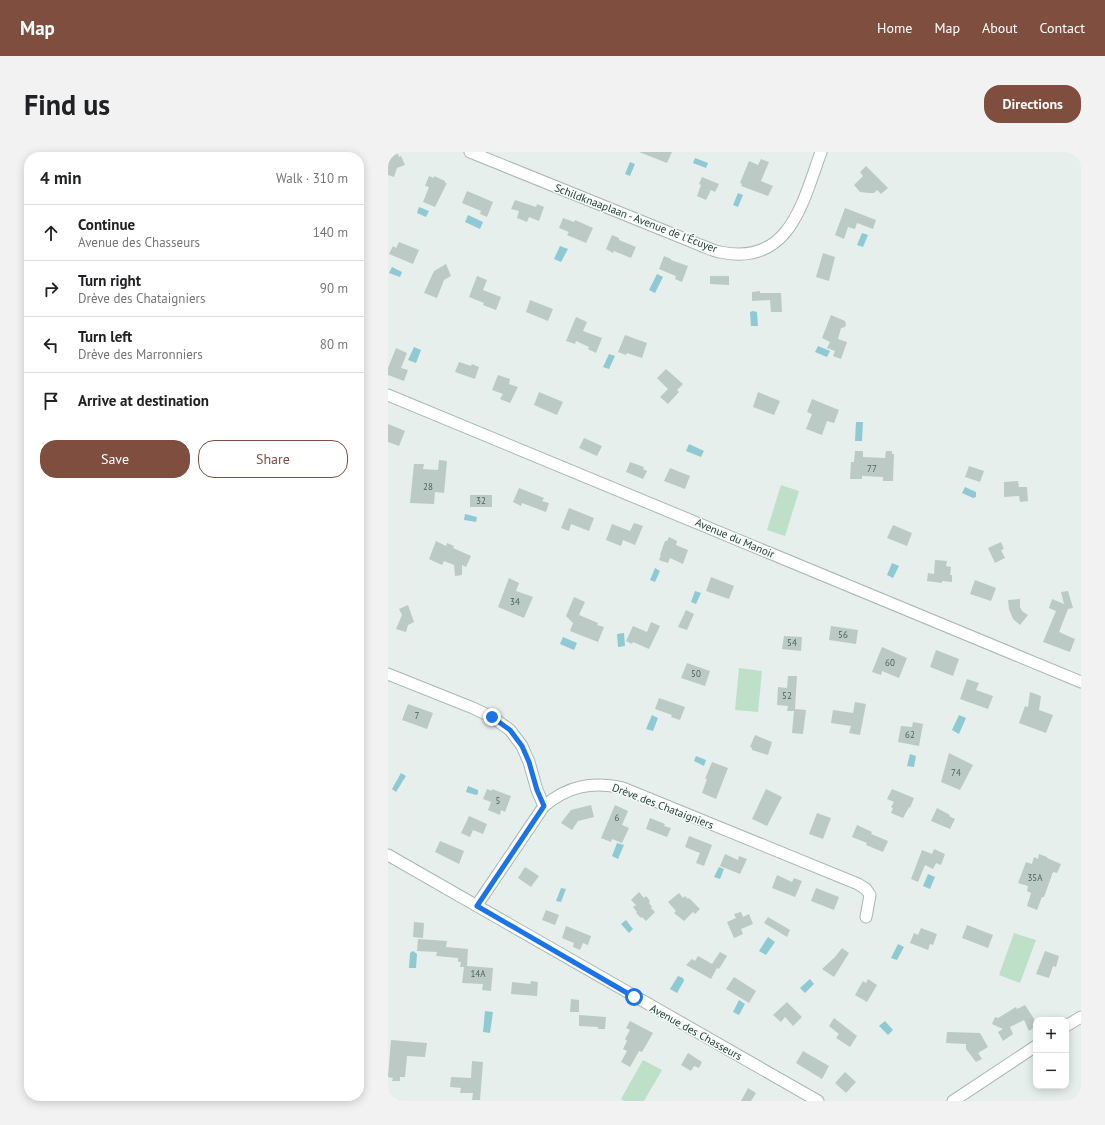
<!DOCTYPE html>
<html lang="en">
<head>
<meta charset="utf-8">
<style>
  :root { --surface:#fff; --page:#f2f2f2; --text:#202124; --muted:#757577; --line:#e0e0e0; --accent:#7f4e3f }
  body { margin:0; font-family:"PT Sans",sans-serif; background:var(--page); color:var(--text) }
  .controls { position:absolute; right:12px; bottom:12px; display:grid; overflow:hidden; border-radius:8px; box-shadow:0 2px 10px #0003 }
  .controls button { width:36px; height:36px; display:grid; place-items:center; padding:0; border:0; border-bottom:1px solid var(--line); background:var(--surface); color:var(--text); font:20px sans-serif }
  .stop { position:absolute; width:12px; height:12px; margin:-9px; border:3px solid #1a73e8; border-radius:50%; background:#fff }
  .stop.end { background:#1a73e8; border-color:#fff; box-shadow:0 1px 4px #0008 }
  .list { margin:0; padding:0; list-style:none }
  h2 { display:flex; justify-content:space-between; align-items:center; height:52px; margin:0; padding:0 16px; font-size:17px }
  h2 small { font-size:13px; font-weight:400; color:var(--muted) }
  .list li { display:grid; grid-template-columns:26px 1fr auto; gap:12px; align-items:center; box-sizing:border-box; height:56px; padding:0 16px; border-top:1px solid var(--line) }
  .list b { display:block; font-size:15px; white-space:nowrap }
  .list p { margin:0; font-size:13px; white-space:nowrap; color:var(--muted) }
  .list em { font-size:13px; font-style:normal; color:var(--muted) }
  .actions { display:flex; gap:8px; padding:12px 16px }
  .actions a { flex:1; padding:9px 0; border:1px solid var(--accent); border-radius:16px; text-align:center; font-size:14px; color:var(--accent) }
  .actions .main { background:var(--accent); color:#fff }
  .icon { flex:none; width:22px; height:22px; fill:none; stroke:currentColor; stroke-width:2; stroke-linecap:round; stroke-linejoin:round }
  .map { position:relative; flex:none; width:693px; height:949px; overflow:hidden; border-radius:16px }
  header { display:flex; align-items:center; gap:24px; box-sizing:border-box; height:56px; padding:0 20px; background:var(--accent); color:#fff }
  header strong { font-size:19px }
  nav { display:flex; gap:22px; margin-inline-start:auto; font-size:14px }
  .intro { display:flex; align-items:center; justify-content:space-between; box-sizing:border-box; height:96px; padding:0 24px }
  h1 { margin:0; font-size:28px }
  .button { padding:10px 18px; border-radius:16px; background:var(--accent); color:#fff; font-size:14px; font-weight:700 }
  main { display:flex; gap:24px; padding:0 24px }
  aside { flex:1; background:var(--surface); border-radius:16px; box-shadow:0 2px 10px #0003 }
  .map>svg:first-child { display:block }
</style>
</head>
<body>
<header>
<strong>Map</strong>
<nav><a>Home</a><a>Map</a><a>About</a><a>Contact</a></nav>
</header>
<div class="intro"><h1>Find us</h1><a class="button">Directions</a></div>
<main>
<aside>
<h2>4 min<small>Walk · 310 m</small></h2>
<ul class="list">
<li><svg class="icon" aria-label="ahead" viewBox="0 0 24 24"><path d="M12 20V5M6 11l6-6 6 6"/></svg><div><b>Continue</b><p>Avenue des Chasseurs</p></div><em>140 m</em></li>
<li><svg class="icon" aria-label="right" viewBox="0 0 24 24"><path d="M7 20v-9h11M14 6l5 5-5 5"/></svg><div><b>Turn right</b><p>Drève des Chataigniers</p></div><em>90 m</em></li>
<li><svg class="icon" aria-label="left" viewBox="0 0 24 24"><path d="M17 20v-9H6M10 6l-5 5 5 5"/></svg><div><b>Turn left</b><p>Drève des Marronniers</p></div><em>80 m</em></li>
<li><svg class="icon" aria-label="arrive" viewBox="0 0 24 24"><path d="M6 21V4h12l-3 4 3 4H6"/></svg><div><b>Arrive at destination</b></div></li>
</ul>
<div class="actions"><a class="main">Save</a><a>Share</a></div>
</aside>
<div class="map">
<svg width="693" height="949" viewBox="0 0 693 949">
  <rect width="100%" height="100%" fill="#e6efeb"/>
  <g fill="#bfe0c8">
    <polygon points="393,333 411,339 397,384 379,378"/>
    <polygon points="351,516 374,519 370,560 347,558"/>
    <polygon points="626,781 648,788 632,831 611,823"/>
    <polygon points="255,908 274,918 256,949 236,949 233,947"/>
  </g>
  <g fill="#8ec9d4">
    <polygon points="307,6 320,11 318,16 305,11"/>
    <polygon points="242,10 247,12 242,24 237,22"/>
    <polygon points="350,41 355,43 350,55 345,53"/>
    <polygon points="31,55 41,59 38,65 29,61"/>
    <polygon points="80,63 95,70 92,77 77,70"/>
    <polygon points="474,81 480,83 475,95 469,93"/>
    <polygon points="172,94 180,97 173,110 166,107"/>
    <polygon points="4,115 14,120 12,125 1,121"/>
    <polygon points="269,122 275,125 267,141 261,138"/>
    <polygon points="365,159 369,160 370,174 363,174 362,160"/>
    <polygon points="430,194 442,199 439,205 427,200"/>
    <polygon points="26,195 33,198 28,211 20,208"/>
    <polygon points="221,202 227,204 221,217 215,215"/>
    <polygon points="468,270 475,270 474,289 467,289"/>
    <polygon points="301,292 316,299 313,305 298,299"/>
    <polygon points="577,335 588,340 588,345 585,346 574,341"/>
    <polygon points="77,362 89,365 88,370 76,368"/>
    <polygon points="504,411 511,414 505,426 499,423"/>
    <polygon points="267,416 272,419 267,430 262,428"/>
    <polygon points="307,439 313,441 308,452 303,450"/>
    <polygon points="236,481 237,494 230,495 229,482"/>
    <polygon points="175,485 189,491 186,498 172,492"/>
    <polygon points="264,563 270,566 265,579 258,577"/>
    <polygon points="571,563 578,566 571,582 564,578"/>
    <polygon points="522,602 528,604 526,615 519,614"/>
    <polygon points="308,604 318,608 316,614 306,609"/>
    <polygon points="13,621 18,624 8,640 4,637"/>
    <polygon points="80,634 90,638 90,642 88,643 78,640"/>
    <polygon points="229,691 236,693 230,707 224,704"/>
    <polygon points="331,715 336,717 332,727 326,725"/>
    <polygon points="540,722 547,725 542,737 535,734"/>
    <polygon points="173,736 178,737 173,750 168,749"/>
    <polygon points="238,768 245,777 241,781 233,772"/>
    <polygon points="380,785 387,790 378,803 371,799"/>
    <polygon points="510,792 516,795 509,808 503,806"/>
    <polygon points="25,799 29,802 28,816 21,816 22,801"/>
    <polygon points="290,824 295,826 296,829 289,841 282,837"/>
    <polygon points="422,827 426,832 417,841 412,836"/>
    <polygon points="351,848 357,852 351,863 345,860"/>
    <polygon points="97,859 105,860 102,881 95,880"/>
    <polygon points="497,869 505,878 500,883 491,874"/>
  </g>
  <g fill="#bbcac4">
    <polygon points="0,0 9,0 11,5 13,4 17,13 9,16 6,25 0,23"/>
    <polygon points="251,0 284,0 279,11"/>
    <polygon points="373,7 381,10 373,29 385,34 380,44 353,34 354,32 352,31 361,9 370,13"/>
    <polygon points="478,14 500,36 493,42 489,38 486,41 481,41 472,40 466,33 475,24 472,20"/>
    <polygon points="41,24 46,26 46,24 57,29 57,31 59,31 47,55 35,50 41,35 37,34"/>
    <polygon points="314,25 331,32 327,40 323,38 318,48 309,44 313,33 311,32"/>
    <polygon points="79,39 105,50 99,65 92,62 93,59 74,51"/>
    <polygon points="127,48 148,55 149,52 156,55 151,69 141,65 139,70 129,66 131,59 123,57"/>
    <polygon points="457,56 488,68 485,77 469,71 467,77 460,75 456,87 447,83"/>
    <polygon points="175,66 186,70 187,68 205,76 198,91 179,83 181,80 171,76"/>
    <polygon points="224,83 231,86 231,88 248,95 243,106 226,99 225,101 218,97"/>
    <polygon points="11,90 31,98 25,112 1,102 5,94 8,96"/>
    <polygon points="435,101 447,105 441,129 428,125"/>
    <polygon points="276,104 283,107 283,108 300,114 294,130 287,127 288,124 271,117"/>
    <polygon points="58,112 63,124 56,128 49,146 36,141 46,119"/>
    <polygon points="89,124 99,128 95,138 113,145 108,158 95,153 96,151 81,145"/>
    <polygon points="322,124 341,124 341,133 322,132"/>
    <polygon points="372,139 372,141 393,141 394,160 383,160 382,148 364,149 364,140"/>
    <polygon points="142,148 165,157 160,169 138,160"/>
    <polygon points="443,163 457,169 458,172 457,175 453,176 450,187 459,190 453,207 445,204 447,199 439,196 442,190 434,186"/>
    <polygon points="188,165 199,170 195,179 214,186 208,201 200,197 201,195 188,189 187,192 178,189"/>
    <polygon points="237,183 259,191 254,206 239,201 238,203 230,200"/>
    <polygon points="8,196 19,201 13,216 20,218 16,229 0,223 0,216"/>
    <polygon points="71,210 83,214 84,212 91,215 87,227 67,220"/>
    <polygon points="278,217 295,232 289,238 291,240 280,252 272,245 280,237 269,226"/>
    <polygon points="110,223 122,227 121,232 130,235 122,251 112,247 115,242 104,238"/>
    <polygon points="151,240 175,250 169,263 146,253"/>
    <polygon points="370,240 392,249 386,263 365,255"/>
    <polygon points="424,247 451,258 446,271 439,269 434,283 418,277 424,262 419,260"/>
    <polygon points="0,272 17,279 11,294 0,290"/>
    <polygon points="196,286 214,294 209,304 191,296"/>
    <polygon points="467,299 475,299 475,305 497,306 498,299 504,299 504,302 506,302 505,329 495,329 495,325 474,324 474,327 462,327 463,310 466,310"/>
    <polygon points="51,308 59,309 56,341 47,340 46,352 22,351 26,312 36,312 35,317 50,318"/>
    <polygon points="242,310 256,315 255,317 259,319 255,327 238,320"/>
    <polygon points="581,314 596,319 592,330 577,325"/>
    <polygon points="282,316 302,324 297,337 276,329"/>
    <polygon points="630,329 631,335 639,335 640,349 632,350 631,344 616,345 616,330"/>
    <polygon points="131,336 156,346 154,349 161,351 158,360 134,351 133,354 125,350"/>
    <rect x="82" y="343" width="22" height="12"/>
    <polygon points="181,356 206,366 201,379 183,372 181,379 173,376"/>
    <polygon points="246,371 255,374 247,393 235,388 233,394 218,388 224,372 242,379"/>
    <polygon points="505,373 524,381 519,394 499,386"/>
    <polygon points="281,385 289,389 288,393 300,398 295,412 282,406 280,411 271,408 273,403 272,403 277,389 279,389"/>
    <polygon points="48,389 58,394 59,391 66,394 65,396 83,404 78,415 74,413 74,423 67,424 66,413 56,409 54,413 41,407"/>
    <polygon points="613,390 616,397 613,398 617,406 607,411 600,396"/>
    <polygon points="547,408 559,409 558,414 563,415 562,423 564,423 564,430 554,429 554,431 539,429 540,421 546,422"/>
    <polygon points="323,425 346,434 341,447 318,439"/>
    <polygon points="121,426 131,431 128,439 145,445 136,466 110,455"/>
    <polygon points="587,428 608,436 603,449 582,442"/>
    <polygon points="680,439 685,456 680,457 671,480 687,487 682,500 655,490 668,459 661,456 664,447 676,452 673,440"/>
    <polygon points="186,445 197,450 191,463 210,471 209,473 216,475 210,490 182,479 185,471 178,464"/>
    <polygon points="632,447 632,455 634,459 640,463 632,473 625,467 621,457 620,448"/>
    <polygon points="20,453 26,470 20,473 18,480 8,477 14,463 11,457"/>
    <polygon points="298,458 306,462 299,478 290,475"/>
    <polygon points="263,470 272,474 261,497 245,490 244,492 238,489 245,474 259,480"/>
    <polygon points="443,474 470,478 468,492 441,488"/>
    <polygon points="396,484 414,485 413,499 394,497"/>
    <polygon points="494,495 519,506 511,526 494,519 493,523 484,520"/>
    <polygon points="548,498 571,507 565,524 542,515"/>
    <polygon points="299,511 322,519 317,534 293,526"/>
    <polygon points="400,524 409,524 407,557 418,558 415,582 404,581 406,559 399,559 400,554 389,553 390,535 399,536"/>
    <polygon points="579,527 591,531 588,538 605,544 600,557 572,547"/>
    <polygon points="642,540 653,544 651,558 665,563 658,581 631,571 637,554 640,555"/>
    <polygon points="271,546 297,555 292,568 283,565 284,563 267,557"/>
    <polygon points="467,550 478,552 472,583 461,581 463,574 443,571 445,558 465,561"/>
    <polygon points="20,552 45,561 39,577 14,568"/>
    <polygon points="525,570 535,572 531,594 510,590 513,574 524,575"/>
    <polygon points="367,583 384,590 380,603 364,598 364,596 362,595"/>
    <polygon points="561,601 585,613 572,638 553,630"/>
    <polygon points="324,610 340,616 328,647 314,641 319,627 317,627"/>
    <polygon points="99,637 104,639 104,637 123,644 117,660 113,658 112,663 100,658 103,650 95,647"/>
    <polygon points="378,637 394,645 379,674 364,667"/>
    <polygon points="504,637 526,646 522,656 521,655 515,666 503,661 505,656 503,655 506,650 499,647"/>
    <polygon points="203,653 206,665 190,669 184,678 173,671 183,658"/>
    <polygon points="227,653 240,659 234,673 241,676 234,691 224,687 223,690 213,686"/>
    <polygon points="549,656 562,663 561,664 567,667 562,677 543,669"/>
    <polygon points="429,661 443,666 435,687 421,682"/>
    <polygon points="81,664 99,672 95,682 85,678 82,685 73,681"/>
    <polygon points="262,666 277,672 276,674 283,676 279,685 258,677"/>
    <polygon points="469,673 484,680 483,682 500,689 495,700 478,693 479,691 464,685"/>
    <polygon points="301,684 324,693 316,714 308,711 312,701 297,695"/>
    <polygon points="52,689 76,699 71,712 47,700"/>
    <polygon points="546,697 557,702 553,713 548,711 545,717 537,713 530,730 523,727 534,698 544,702"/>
    <polygon points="337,702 350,708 351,704 359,707 352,722 332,714"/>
    <polygon points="651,702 659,705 659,706 673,712 669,721 665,720 656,745 654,745 649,758 639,754 643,741 639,739 640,734 630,731 638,710 644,712 646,705 650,707"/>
    <polygon points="137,715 151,724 143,735 130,726"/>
    <polygon points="389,723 404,730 406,726 414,729 407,745 384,736"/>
    <polygon points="428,736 451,745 446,758 423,749"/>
    <polygon points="251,740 256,746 258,744 262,749 261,751 264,755 263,756 267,760 258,769 254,765 253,766 248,761 249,760 245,755 248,753 243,748"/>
    <polygon points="291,741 295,746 297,744 300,747 301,746 312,757 307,762 305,760 296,769 286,761 288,759 280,750"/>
    <polygon points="158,758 171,763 167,773 154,768"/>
    <polygon points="353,760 355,765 361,762 365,772 353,777 355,782 346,786 339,770 348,766 346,762"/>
    <polygon points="380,765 402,778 399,785 376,771"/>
    <polygon points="26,770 36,771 35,786 25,785"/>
    <polygon points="579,773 605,783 600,796 574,786"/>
    <polygon points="178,774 203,784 200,793 195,791 192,798 185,795 186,791 174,786"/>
    <polygon points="533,776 549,782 545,793 542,792 540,798 522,791 526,781 530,783"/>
    <polygon points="30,787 59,789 58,795 80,797 79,814 105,816 103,839 94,838 95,832 74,831 76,815 72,815 73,810 70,810 70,806 48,804 49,800 29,799"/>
    <polygon points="454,796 461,801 446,825 434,817 447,805"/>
    <polygon points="657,799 671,804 668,815 665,814 661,826 648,822"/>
    <polygon points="332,800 339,804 331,817 329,816 323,827 298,813 304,807 307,809 310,804 324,812"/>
    <polygon points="346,825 368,839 361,851 338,837"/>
    <polygon points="480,827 489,833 479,850 467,843 475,829 478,831"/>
    <polygon points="143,829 150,830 149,844 123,842 124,830 142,832"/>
    <polygon points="183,847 191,848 191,860 182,860"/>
    <polygon points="399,850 414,865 405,874 397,865 393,870 385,863"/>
    <polygon points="637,853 648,870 648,874 641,879 636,868 622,875 625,882 615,889 610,880 615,877 604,872 607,865 610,866 628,855 629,857"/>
    <polygon points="191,863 218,865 217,877 210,877 210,875 191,874"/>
    <polygon points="446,866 469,884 462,895 448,886 451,882 441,874"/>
    <polygon points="242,869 265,881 254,900 251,899 242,915 233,910 239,899 235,897 239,889 237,887 242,878 238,876"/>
    <polygon points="559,880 592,881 600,895 590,901 594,907 588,910 578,897 578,892 558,891"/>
    <polygon points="3,888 39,891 37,905 19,904 17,925 12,925 12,929 4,929 5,926 0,925"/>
    <polygon points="415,899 441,914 434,927 408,911"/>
    <polygon points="300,901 314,910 311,916 306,914 303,919 293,913"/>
    <polygon points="84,909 95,910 92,948 84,948 85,941 72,941 73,936 62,935 63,925 83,926"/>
    <polygon points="457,920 468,930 458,941 447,931"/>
    <polygon points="360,936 368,941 363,949 353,949"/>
  </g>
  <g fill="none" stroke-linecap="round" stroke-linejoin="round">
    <defs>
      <g id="minor">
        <path d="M82,0L312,93C318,95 325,99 332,100C402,115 415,49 433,0"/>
        <polyline points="0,243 693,530"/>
        <polyline points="0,522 85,556 104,565 122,578 134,594 141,610 149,638 156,654"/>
        <polyline points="0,703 430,949"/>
        <path d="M89,753L156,654C180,634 204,629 235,636L470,732L478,737L482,743L478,765"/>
        <polyline points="678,874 693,865"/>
        <polyline points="565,949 648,894"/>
      </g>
    </defs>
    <use href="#minor" stroke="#a8b8b2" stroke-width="13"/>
    <use href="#minor" stroke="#fff" stroke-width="11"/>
  </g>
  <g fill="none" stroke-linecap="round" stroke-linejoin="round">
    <polyline stroke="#1a73e8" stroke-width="5" points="104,565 122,578 134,594 141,610 149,638 156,654 89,754 246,845"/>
  </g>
  <g text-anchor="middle" stroke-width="3" stroke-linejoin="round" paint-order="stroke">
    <g font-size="9" fill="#4a645c">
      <text x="484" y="320">77</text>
      <text x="40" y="338">28</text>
      <text x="93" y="352">32</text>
      <text x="127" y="453">34</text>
      <text x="455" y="486">56</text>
      <text x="404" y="494">54</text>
      <text x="502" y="514">60</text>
      <text x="308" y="525">50</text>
      <text x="399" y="547">52</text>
      <text x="29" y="567">7</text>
      <text x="522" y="586">62</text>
      <text x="568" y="624">74</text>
      <text x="110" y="652">5</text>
      <text x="229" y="669">6</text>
      <text x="647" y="729">35A</text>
      <text x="90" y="825">14A</text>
    </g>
    <g font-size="11" fill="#24423a" stroke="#f7fbf9">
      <text transform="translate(248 66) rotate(21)" y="4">Schildknaaplaan - Avenue de l'Écuyer</text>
      <text transform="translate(347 386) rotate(23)" y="4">Avenue du Manoir</text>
      <text transform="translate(275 654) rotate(21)" y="4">Drève des Chataigniers</text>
      <text transform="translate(308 880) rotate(29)" y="4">Avenue des Chasseurs</text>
    </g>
  </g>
</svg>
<div class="controls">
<button>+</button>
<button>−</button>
</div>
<div class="stop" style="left:246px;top:845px"></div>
<div class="stop end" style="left:104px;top:565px"></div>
</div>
</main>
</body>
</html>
